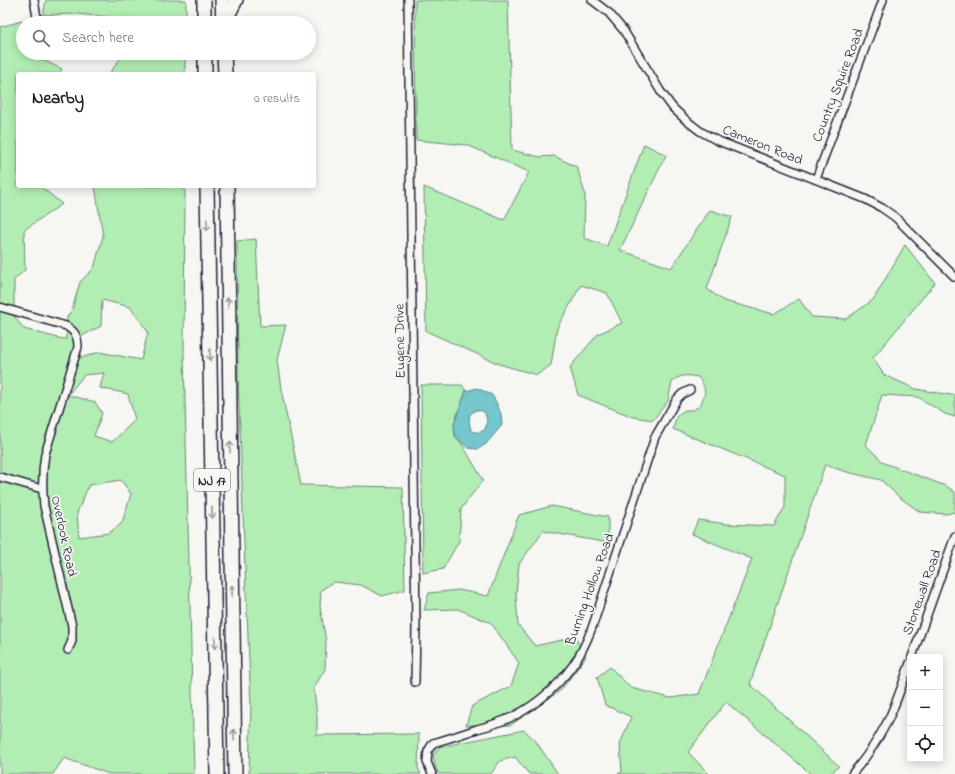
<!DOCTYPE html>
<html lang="en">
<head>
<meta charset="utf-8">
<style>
  :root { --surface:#fff; --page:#f6f6f6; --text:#202124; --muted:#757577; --line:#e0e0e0 }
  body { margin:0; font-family:"Indie Flower",sans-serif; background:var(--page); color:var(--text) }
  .controls { position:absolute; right:12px; bottom:12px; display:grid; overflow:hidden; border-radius:4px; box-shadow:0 2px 10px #0003 }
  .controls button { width:36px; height:36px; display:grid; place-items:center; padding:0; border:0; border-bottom:1px solid var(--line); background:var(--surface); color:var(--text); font:20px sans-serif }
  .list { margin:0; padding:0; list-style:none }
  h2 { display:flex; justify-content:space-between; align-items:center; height:52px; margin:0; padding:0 16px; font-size:17px }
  h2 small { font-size:13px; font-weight:400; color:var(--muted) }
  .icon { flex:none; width:22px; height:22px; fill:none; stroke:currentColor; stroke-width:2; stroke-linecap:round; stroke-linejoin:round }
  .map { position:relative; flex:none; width:955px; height:774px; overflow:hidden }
  .search { position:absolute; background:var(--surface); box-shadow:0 2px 10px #0003; left:16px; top:16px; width:300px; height:44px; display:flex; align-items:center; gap:10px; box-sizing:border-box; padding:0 14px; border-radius:22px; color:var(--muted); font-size:15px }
  .panel { position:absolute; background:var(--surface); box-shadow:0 2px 10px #0003; left:16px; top:72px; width:300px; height:116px; border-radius:4px }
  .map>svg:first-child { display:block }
</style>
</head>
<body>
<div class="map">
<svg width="955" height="774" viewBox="0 0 955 774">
  <rect width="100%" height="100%" fill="#f6f6f2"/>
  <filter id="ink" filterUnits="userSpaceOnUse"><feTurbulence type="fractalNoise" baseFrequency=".025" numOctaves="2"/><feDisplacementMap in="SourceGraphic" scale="8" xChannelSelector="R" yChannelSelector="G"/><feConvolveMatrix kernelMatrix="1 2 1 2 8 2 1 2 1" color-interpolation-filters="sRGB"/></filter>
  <g filter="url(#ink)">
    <g fill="#b2edb3" stroke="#6a8877" fill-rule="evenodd">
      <polygon points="46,0 186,0 186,23 137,23 137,20 78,14 43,15"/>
      <path d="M415,0H508L512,150L540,157L554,156L577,167L585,194L584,238L607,246L644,144L666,155L620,250L671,268L710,210L732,217L707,289L724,301L774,314L799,299L812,317L846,319L873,300L905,245L935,283L873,358L884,375L916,389L951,395H955V417L945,414L918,397L882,395L866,445L884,463L946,486L955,492V512L946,514L920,512L899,497L881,480L847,472L825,465L750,684L839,766L830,774H811L726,702L688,752L709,774H618L622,772L620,744L631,717L605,705L597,677L610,667L631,688L670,698L699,694L752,559L692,534L698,520L727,524L774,526L785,507V475L673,429L677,415L685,410H693L700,406C706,392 707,389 698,377C686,375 681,374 672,382L668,401L653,420L633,417L578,395L570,367L598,334L622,323L607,293L581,285L557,328L551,365L537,375L499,364L426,331L424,187L504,220L529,172L467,145L416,140Z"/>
      <path d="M22,21L23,24V53H32L34,56L62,69L59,74H18V186H40L62,204L24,230L25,270L14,280V316L24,329L58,338L66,339L67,317L72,310L80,282L94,268L103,236L95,186H185L184,356L194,774H109L64,758L53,774H0V27ZM102,300L130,307L148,332L141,360L99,352L81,358L80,337L101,326ZM104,373L100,388L128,394L135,420L112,442L94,436L102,413L95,402L68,395L84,375ZM121,480L131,494L122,523L109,533L79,537L77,513L89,485Z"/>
      <polygon points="124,53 185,53 185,74 109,74"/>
      <polygon points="256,239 260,326 286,325 277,360 281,389 301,485 403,487 405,590 382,596 361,585 334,582 321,590 320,607 326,641 325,669 314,688 317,717 317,735 419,734 418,768 421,774 249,774 251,704 245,569 238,375 237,241"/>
      <polygon points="421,385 462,385 466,391 454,424 455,436 462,444 483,480 461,509 459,541 443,569 423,573"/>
      <polygon points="552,506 608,517 608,543 543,531 519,564 516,593 518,625 535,646 575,637 586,657 561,690 511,725 466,725 472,706 511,686 519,663 491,623 458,609 424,610 429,593 459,590 488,596 519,515"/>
      <polygon points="524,730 535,740 558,774 529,774 515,757 500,761 491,774 439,774 436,769 433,756 439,747"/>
    </g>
    <path fill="#76c7cc" stroke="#548592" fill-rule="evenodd" d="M477,388L492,395L496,402L501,414L502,425L486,444L478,449L468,448L455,436L454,424L466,391ZM476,410L482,411L485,413C489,425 486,436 471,431L469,421L470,414Z"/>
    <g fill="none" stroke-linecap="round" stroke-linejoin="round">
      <defs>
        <g id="street">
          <polyline points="34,0 38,23"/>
          <polyline points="408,0 416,627 415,682"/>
          <polyline points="592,0 609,13 624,31 661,92 673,108 687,121 700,131 716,140 865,199 882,208 895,217 955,277"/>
          <polyline points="816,179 883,0"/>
          <path d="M0,307L66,326C75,331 78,337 78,347L45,454C42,472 42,488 44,506L72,626V641L68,650"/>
          <polyline points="0,477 42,489"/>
          <polyline points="912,657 955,536"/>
          <path d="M432,774L427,762L428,751L433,743C448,739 462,734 477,729C489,726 501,722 512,717C539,704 563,682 579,656C585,645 590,634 594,622L655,437L677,399L682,394L690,390"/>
          <path d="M852,774C865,759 876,743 885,726C896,706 902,684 910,663"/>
        </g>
        <g id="highway">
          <polyline points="204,0 204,23"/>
          <polyline points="222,0 223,23"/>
          <polyline points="224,23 236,0"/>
          <polyline points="205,53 205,74"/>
          <polyline points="224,53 225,74"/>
          <polyline points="207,186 217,774"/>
          <polyline points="227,186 235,774"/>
        </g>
      </defs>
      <use href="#street" stroke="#22223b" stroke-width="10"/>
      <use href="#highway" stroke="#22223b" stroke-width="16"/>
      <use href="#street" stroke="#f6f6f2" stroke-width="7"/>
      <use href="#highway" stroke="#f6f6f2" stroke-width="13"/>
    </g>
    <defs><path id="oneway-shaft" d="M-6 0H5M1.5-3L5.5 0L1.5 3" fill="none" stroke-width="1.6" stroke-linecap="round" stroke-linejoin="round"/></defs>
    <g stroke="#9797a0">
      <use href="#oneway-shaft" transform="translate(207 225) rotate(89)"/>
      <use href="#oneway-shaft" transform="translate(228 303) rotate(-91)"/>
      <use href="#oneway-shaft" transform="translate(210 355) rotate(89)"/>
      <use href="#oneway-shaft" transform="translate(230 447) rotate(-91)"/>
      <use href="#oneway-shaft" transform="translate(212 513) rotate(89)"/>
      <use href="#oneway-shaft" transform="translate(232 591) rotate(-91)"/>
      <use href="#oneway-shaft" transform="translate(215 643) rotate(89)"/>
      <use href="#oneway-shaft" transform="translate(234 735) rotate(-91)"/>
    </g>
  </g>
  <g text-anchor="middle" stroke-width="3.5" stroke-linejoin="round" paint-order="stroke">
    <rect fill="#f6f6f2" stroke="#626272" stroke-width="1" x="194" y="469" width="36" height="22" rx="3"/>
    <g font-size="13" font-weight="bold" fill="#22223b">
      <text x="212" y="485">NJ 17</text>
    </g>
    <g font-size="14" fill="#22223b" stroke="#f6f6f2">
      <text transform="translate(837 85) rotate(-69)" y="5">Country Squire Road</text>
      <text transform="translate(763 144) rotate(22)" y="5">Cameron Road</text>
      <text transform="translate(399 341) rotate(-91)" y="5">Eugene Drive</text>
      <text transform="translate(65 536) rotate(78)" y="5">Overlook Road</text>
      <text transform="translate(589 589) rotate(-70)" y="5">Burning Hollow Road</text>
      <text transform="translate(921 592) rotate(-70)" y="5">Stonewall Road</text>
    </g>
  </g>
</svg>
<div class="controls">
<button>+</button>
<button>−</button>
<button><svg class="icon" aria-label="locate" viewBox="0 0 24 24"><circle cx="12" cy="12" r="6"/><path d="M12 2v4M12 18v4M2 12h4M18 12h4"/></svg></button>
</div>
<div class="search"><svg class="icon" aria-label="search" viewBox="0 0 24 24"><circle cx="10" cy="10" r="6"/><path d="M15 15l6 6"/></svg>Search here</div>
<section class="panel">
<h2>Nearby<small>0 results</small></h2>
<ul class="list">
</ul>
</section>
</div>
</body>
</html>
